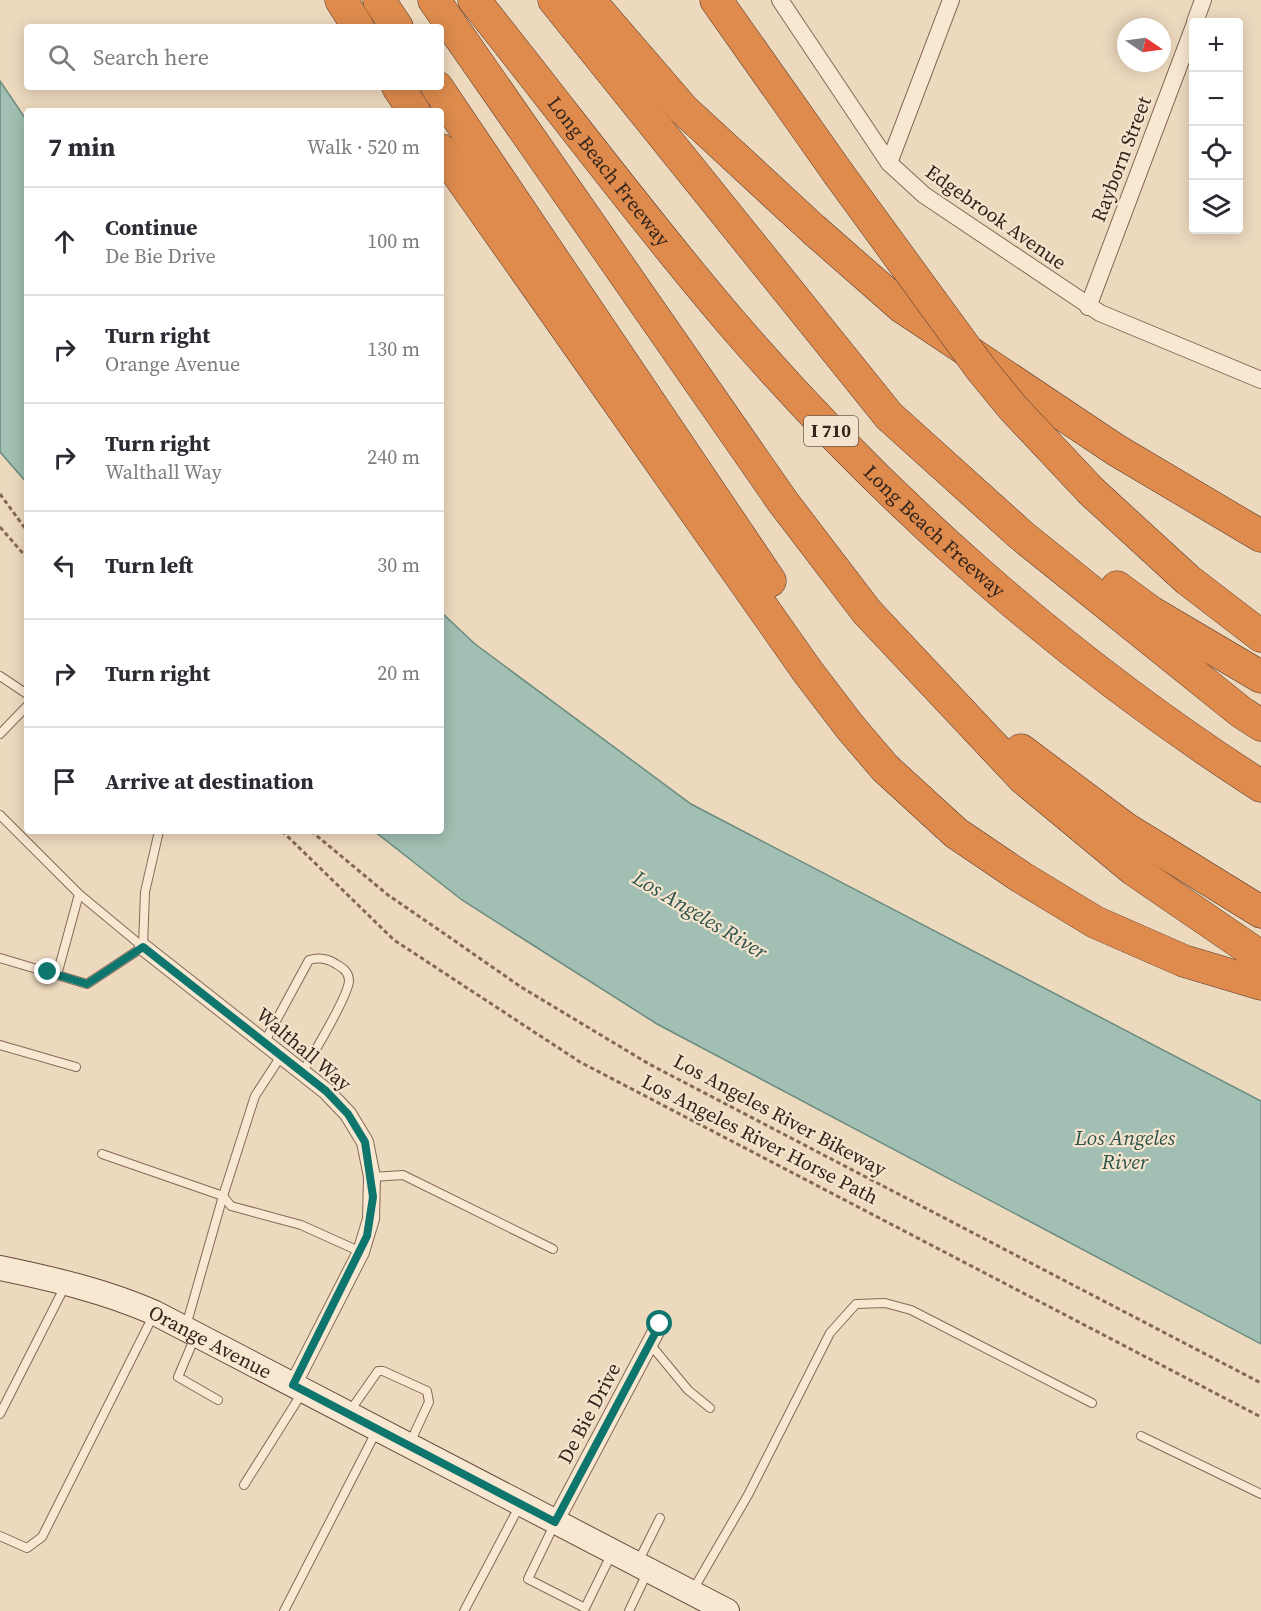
<!DOCTYPE html>
<html lang="en">
<head>
<meta charset="utf-8">
<style>
  :root { --surface:#fff; --page:#f2f2f3; --text:#2b2b33; --muted:#7c7c81; --line:#e1e1e2 }
  body { margin:0; font-family:"Source Serif 4",serif; background:var(--page); color:var(--text) }
  .controls { position:absolute; right:18px; top:18px; display:grid; overflow:hidden; border-radius:6px; box-shadow:0 3px 15px #0003 }
  .controls button { width:54px; height:54px; display:grid; place-items:center; padding:0; border:0; border-bottom:2px solid var(--line); background:var(--surface); color:var(--text); font:30px sans-serif }
  .compass { position:absolute; left:1117px; top:18px; width:54px; height:54px; border-radius:50%; background:var(--surface); box-shadow:0 3px 15px #0003; rotate:103deg }
  .stop { position:absolute; width:18px; height:18px; margin:-14px; border:4px solid #0f766e; border-radius:50%; background:#fff }
  .stop.end { background:#0f766e; border-color:#fff; box-shadow:0 2px 6px #0008 }
  .list { margin:0; padding:0; list-style:none }
  h2 { display:flex; justify-content:space-between; align-items:center; height:78px; margin:0; padding:0 24px; font-size:26px }
  h2 small { font-size:20px; font-weight:400; color:var(--muted) }
  .list li { display:grid; grid-template-columns:39px 1fr auto; gap:18px; align-items:center; box-sizing:border-box; height:108px; padding:0 24px; border-top:2px solid var(--line) }
  .list b { display:block; font-size:22px; white-space:nowrap }
  .list p { margin:0; font-size:20px; white-space:nowrap; color:var(--muted) }
  .list em { font-size:20px; font-style:normal; color:var(--muted) }
  .icon { flex:none; width:33px; height:33px; fill:none; stroke:currentColor; stroke-width:2; stroke-linecap:round; stroke-linejoin:round }
  .map { position:relative; flex:none; width:1261px; height:1611px; overflow:hidden }
  .search { position:absolute; background:var(--surface); box-shadow:0 3px 15px #0003; left:24px; top:24px; width:420px; height:66px; display:flex; align-items:center; gap:15px; box-sizing:border-box; padding:0 21px; border-radius:6px; color:var(--muted); font-size:22px }
  .panel { position:absolute; background:var(--surface); box-shadow:0 3px 15px #0003; left:24px; top:108px; width:420px; height:726px; border-radius:6px }
  .map>svg:first-child { display:block }
</style>
</head>
<body>
<div class="map">
<svg width="1261" height="1611" viewBox="0 0 1261 1611">
  <rect width="100%" height="100%" fill="#edd9be"/>
  <g fill="#a1bfb2" stroke="#698c7f" stroke-width="1.5">
    <polygon points="0,81 27,121 27,483 0,452"/>
    <polygon points="441,612 475,644 691,804 1261,1101 1261,1344 657,1024 462,900 374,831 441,831"/>
  </g>
  <g fill="none" stroke-linecap="round" stroke-linejoin="round">
    <defs>
      <g id="lane">
        <polyline points="0,676 27,694"/>
        <polyline points="0,734 27,706"/>
        <polyline points="0,815 79,894 57,975 0,958"/>
        <polyline points="79,894 143,947"/>
        <polyline points="143,947 145,892 159,831"/>
        <polyline points="57,975 87,984 143,947"/>
        <path d="M264,1043L309,960C319,957 327,958 336,964C343,968 349,972 349,981C348,997 312,1056 302,1073"/>
        <polyline points="0,1045 76,1067"/>
        <polyline points="102,1154 223,1196 255,1096 281,1056"/>
        <polyline points="372,1177 403,1175 553,1249"/>
        <polyline points="223,1196 231,1206 301,1225 361,1252"/>
        <polyline points="186,1326 223,1196"/>
        <polyline points="195,1337 178,1377 218,1400"/>
        <polyline points="650,1344 688,1390 710,1408"/>
        <polyline points="350,1411 378,1371 383,1371 427,1391 429,1402 409,1445"/>
        <polyline points="0,1414 65,1286"/>
        <polyline points="1141,1436 1261,1494"/>
        <polyline points="244,1485 302,1393"/>
        <polyline points="555,1523 528,1579 585,1608 612,1553"/>
        <polyline points="0,1536 27,1548 42,1537 153,1316"/>
        <polyline points="638,1562 660,1518"/>
        <polyline points="693,1590 748,1495 830,1333 856,1304 885,1303 911,1310 1092,1403"/>
        <polyline points="284,1611 377,1430"/>
        <polyline points="464,1611 520,1505"/>
        <polyline points="629,1611 648,1571"/>
      </g>
      <g id="street">
        <polyline points="780,0 889,163 924,195 1100,313 1261,380"/>
        <polyline points="1195,22 1203,0"/>
        <polyline points="889,163 951,0"/>
        <polyline points="1088,307 1194,26"/>
        <polyline points="143,947 326,1091 348,1114 365,1142 372,1177 371,1219 361,1252 293,1385"/>
        <polyline points="555,1522 660,1324"/>
      </g>
      <g id="secondary">
        <path id="s1" d="M0,1268C53,1279 105,1291 155,1313L727,1611"/>
      </g>
      <g id="highway">
        <polyline points="341,0 358,27"/>
        <polyline points="379,0 397,27"/>
        <polyline points="434,0 783,502 867,612 1023,778 1134,870 1261,957"/>
        <path id="s2" d="M474,0C560,107 641,217 730,321C883,499 1063,659 1261,786"/>
        <polyline points="554,0 889,416 1021,535 1241,712 1261,725"/>
        <polyline points="589,0 683,109 813,229 902,307 1116,450 1261,536"/>
        <polyline points="716,0 838,173"/>
        <polyline points="398,87 414,111"/>
        <polyline points="437,87 770,581"/>
        <polyline points="441,150 808,672 850,727 885,768 956,833 1021,877 1095,922 1184,961 1261,984"/>
        <polyline points="1092,492 1188,580 1261,636"/>
        <polyline points="1117,587 1151,612 1261,677"/>
        <polyline points="1021,750 1125,828 1261,912"/>
      </g>
    </defs>
    <use href="#lane" stroke="#856957" stroke-width="10"/>
    <use href="#street" stroke="#856957" stroke-width="18"/>
    <use href="#secondary" stroke="#674a3a" stroke-width="26"/>
    <use href="#highway" stroke="#52382b" stroke-width="33"/>
    <g stroke="#856957" stroke-width="3" stroke-dasharray="4.5 3" stroke-linecap="butt">
      <polyline points="0,494 27,531"/>
      <polyline points="0,527 27,558"/>
      <polyline points="282,831 394,940 580,1062 1261,1417"/>
      <polyline points="311,831 388,895 452,939 521,987 649,1064 1261,1383"/>
    </g>
    <use href="#lane" stroke="#f8e7d1" stroke-width="8"/>
    <use href="#street" stroke="#f8e7d1" stroke-width="16"/>
    <use href="#secondary" stroke="#f8e7d1" stroke-width="24"/>
    <use href="#highway" stroke="#de8b4d" stroke-width="32"/>
    <defs>
      <polyline id="highway-bridge" points="838,173 981,369 1013,408 1092,492"/>
    </defs>
    <use href="#highway-bridge" stroke="#52382b" stroke-width="33" stroke-linecap="butt"/>
    <use href="#highway-bridge" stroke="#de8b4d" stroke-width="32"/>
  </g>
  <g fill="none" stroke-linecap="round" stroke-linejoin="round">
    <polyline stroke="#0f766e" stroke-width="8" points="48,972 87,984 143,947 326,1091 348,1114 365,1142 373,1197 367,1236 293,1385 555,1522 660,1324"/>
  </g>
  <g text-anchor="middle" stroke-width="4.5" stroke-linejoin="round" paint-order="stroke">
    <rect fill="#f5e4cd" stroke="#6e5e50" stroke-width="1.5" x="804" y="416" width="54" height="30" rx="4.5"/>
    <g font-size="18" font-weight="bold" fill="#34241b">
      <text x="831" y="437">I 710</text>
    </g>
    <g font-size="20" fill="#34241b" stroke="#f5e4cd">
      <text transform="translate(1121 159) rotate(-69)" y="7">Rayborn Street</text>
      <text dy="7" stroke="none"><textPath href="#s2" startOffset="218">Long Beach Freeway</textPath></text>
      <text transform="translate(996 217) rotate(35)" y="7">Edgebrook Avenue</text>
      <text dy="7" stroke="none"><textPath href="#s2" startOffset="704">Long Beach Freeway</textPath></text>
      <text transform="translate(304 1049) rotate(40)" y="7">Walthall Way</text>
      <text transform="translate(780 1115) rotate(28)" y="7">Los Angeles River Bikeway</text>
      <text transform="translate(760 1139) rotate(27)" y="7">Los Angeles River Horse Path</text>
      <text dy="7" stroke="none"><textPath href="#s1" startOffset="224">Orange Avenue</textPath></text>
      <text transform="translate(589 1413) rotate(-62)" y="7">De Bie Drive</text>
    </g>
    <g font-size="21" font-style="italic" fill="#2b544c" stroke="#f5e4cd">
      <text transform="translate(700 915) rotate(31)" y="7">Los Angeles River</text>
      <text x="1125" y="1145">Los Angeles<tspan x="1125" dy="24">River</tspan></text>
    </g>
  </g>
</svg>
<div class="controls">
<button>+</button>
<button>−</button>
<button><svg class="icon" aria-label="locate" viewBox="0 0 24 24"><circle cx="12" cy="12" r="6"/><path d="M12 2v4M12 18v4M2 12h4M18 12h4"/></svg></button>
<button><svg class="icon" aria-label="layers" viewBox="0 0 24 24"><path d="M12 4l9 5-9 5-9-5zM3 14l9 5 9-5"/></svg></button>
</div>
<svg class="compass" viewBox="-18 -18 36 36"><path d="M0-13l5 13h-10z" fill="#e53935"/><path d="M0 13l5-13h-10z" fill="#7c7c81"/></svg>
<div class="stop" style="left:660px;top:1324px"></div>
<div class="stop end" style="left:48px;top:972px"></div>
<div class="search"><svg class="icon" aria-label="search" viewBox="0 0 24 24"><circle cx="10" cy="10" r="6"/><path d="M15 15l6 6"/></svg>Search here</div>
<section class="panel">
<h2>7 min<small>Walk · 520 m</small></h2>
<ul class="list">
<li><svg class="icon" aria-label="ahead" viewBox="0 0 24 24"><path d="M12 20V5M6 11l6-6 6 6"/></svg><div><b>Continue</b><p>De Bie Drive</p></div><em>100 m</em></li>
<li><svg class="icon" aria-label="right" viewBox="0 0 24 24"><path d="M7 20v-9h11M14 6l5 5-5 5"/></svg><div><b>Turn right</b><p>Orange Avenue</p></div><em>130 m</em></li>
<li><svg class="icon" aria-label="right" viewBox="0 0 24 24"><path d="M7 20v-9h11M14 6l5 5-5 5"/></svg><div><b>Turn right</b><p>Walthall Way</p></div><em>240 m</em></li>
<li><svg class="icon" aria-label="left" viewBox="0 0 24 24"><path d="M17 20v-9H6M10 6l-5 5 5 5"/></svg><div><b>Turn left</b></div><em>30 m</em></li>
<li><svg class="icon" aria-label="right" viewBox="0 0 24 24"><path d="M7 20v-9h11M14 6l5 5-5 5"/></svg><div><b>Turn right</b></div><em>20 m</em></li>
<li><svg class="icon" aria-label="arrive" viewBox="0 0 24 24"><path d="M6 21V4h12l-3 4 3 4H6"/></svg><div><b>Arrive at destination</b></div></li>
</ul>
</section>
</div>
</body>
</html>
